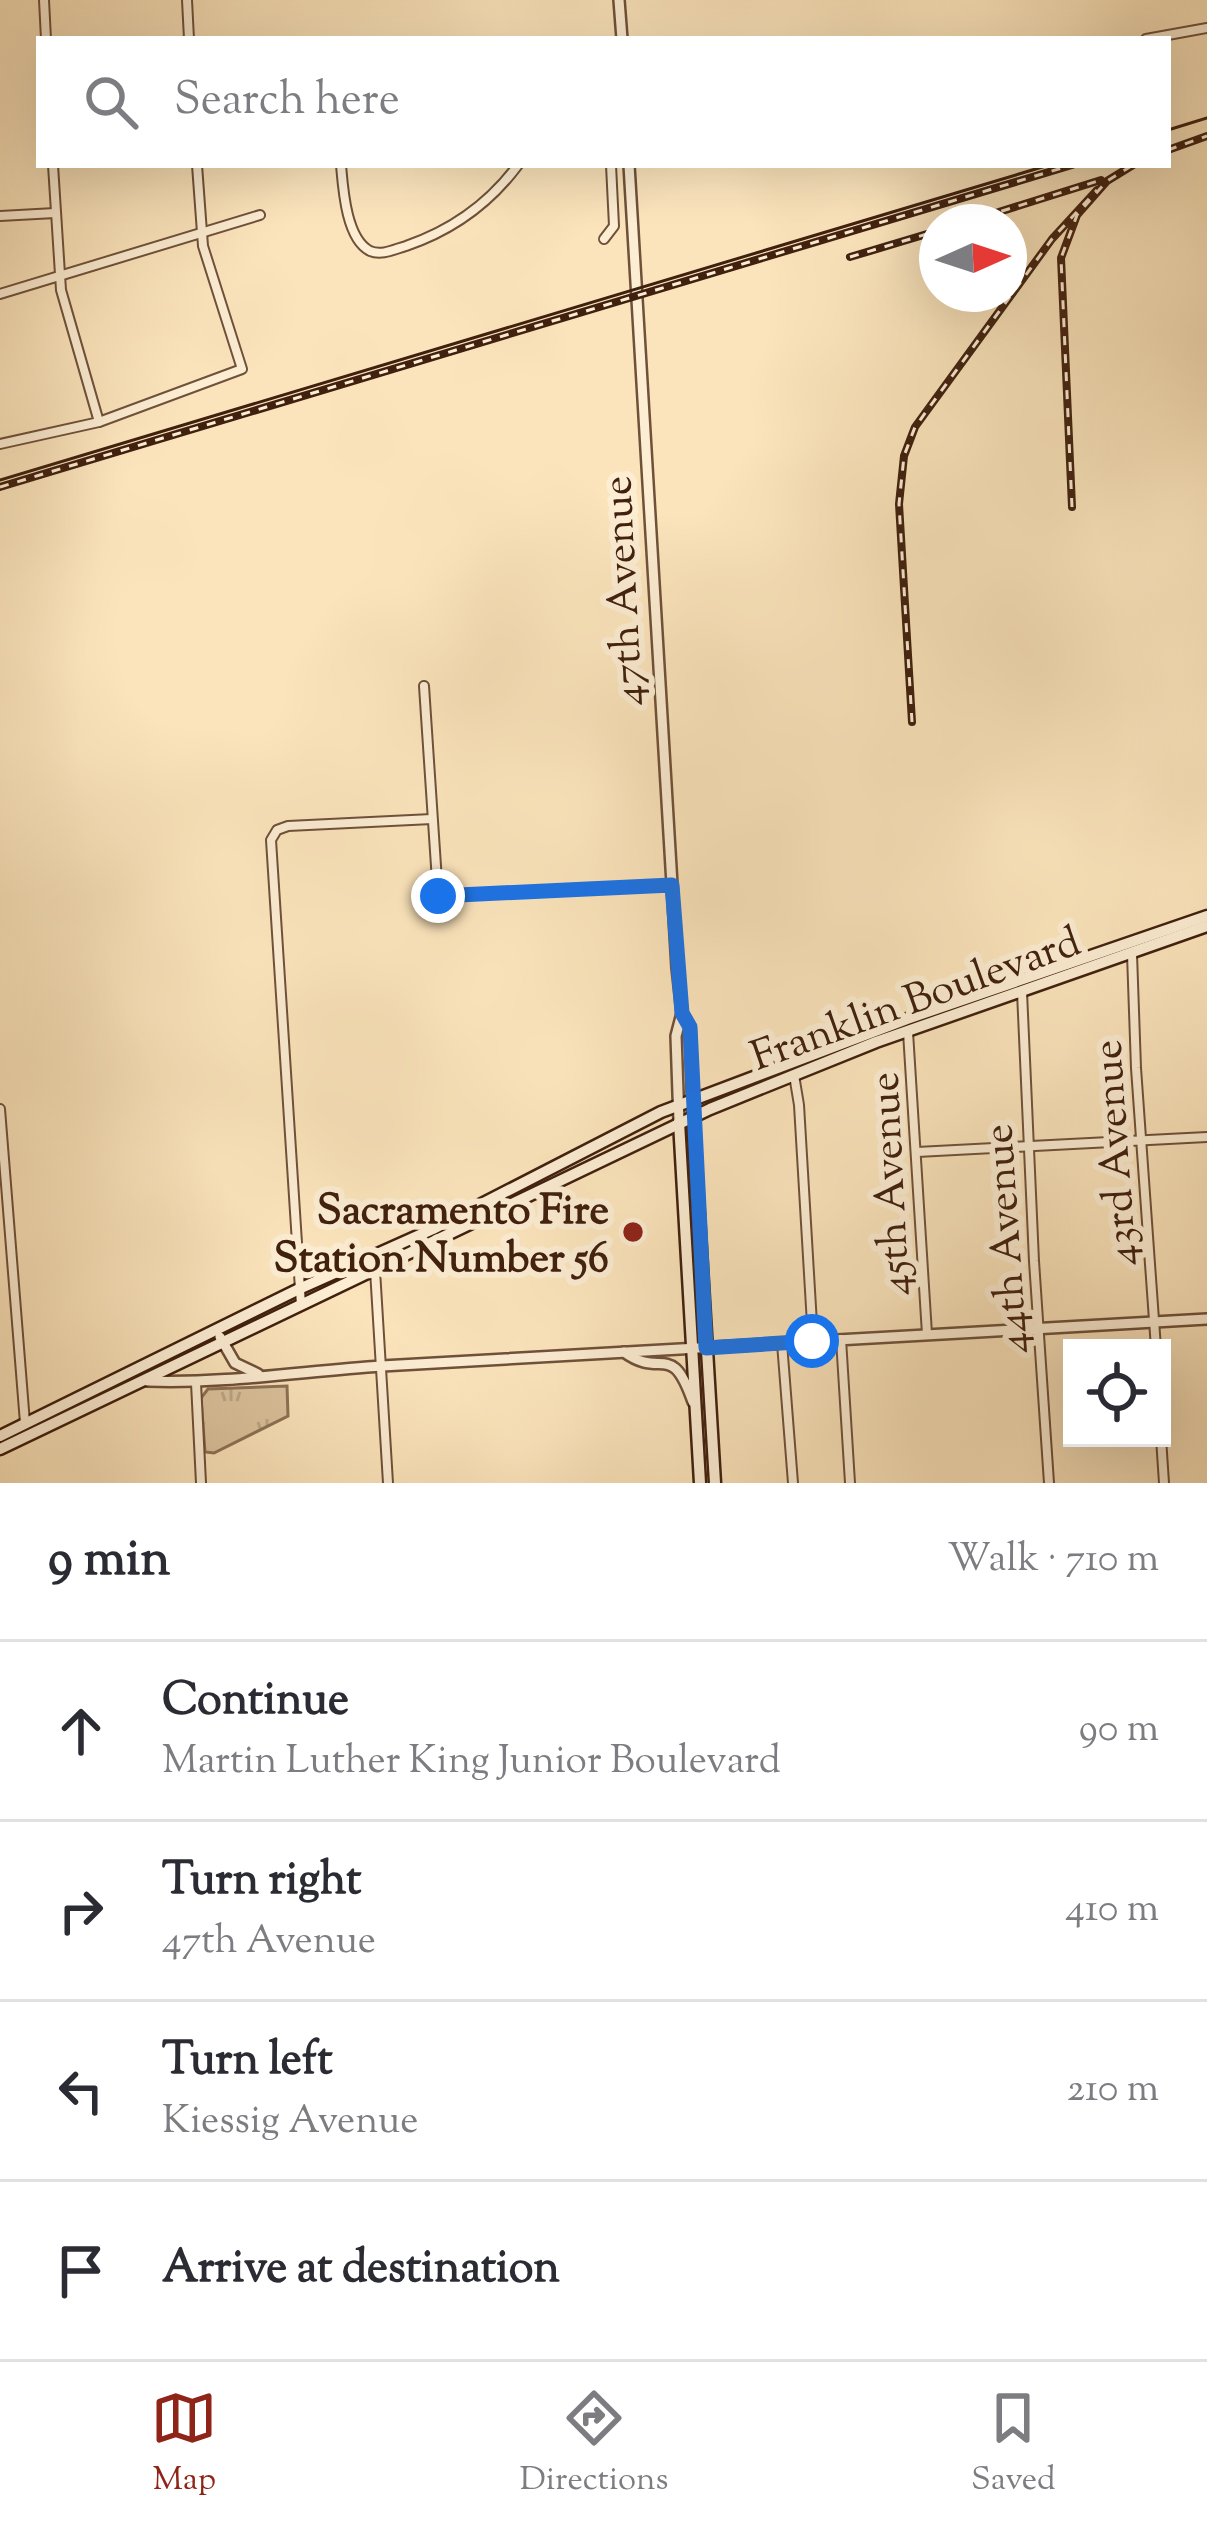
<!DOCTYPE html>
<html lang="en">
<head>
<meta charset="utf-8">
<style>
  :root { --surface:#fff; --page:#f2f2f3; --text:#2b2b33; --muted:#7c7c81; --line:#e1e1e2; --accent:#8f2418 }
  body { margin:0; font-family:"Sorts Mill Goudy",serif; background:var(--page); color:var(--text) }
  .controls { position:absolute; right:36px; bottom:36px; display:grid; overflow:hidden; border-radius:0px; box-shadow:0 12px 48px #0002 }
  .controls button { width:108px; height:108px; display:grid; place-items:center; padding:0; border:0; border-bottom:3px solid var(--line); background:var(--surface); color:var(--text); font:60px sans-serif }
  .compass { position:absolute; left:919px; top:204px; width:108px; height:108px; border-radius:50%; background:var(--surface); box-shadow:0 12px 48px #0002; rotate:87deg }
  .stop { position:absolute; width:36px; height:36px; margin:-27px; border:9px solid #1a73e8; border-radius:50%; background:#fff }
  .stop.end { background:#1a73e8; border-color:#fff; box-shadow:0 3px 12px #0008 }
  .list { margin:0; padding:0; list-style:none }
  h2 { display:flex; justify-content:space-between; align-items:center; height:156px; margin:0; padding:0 48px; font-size:51px }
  h2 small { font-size:39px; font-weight:400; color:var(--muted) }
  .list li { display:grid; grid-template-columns:78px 1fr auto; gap:36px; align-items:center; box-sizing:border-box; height:180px; padding:0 48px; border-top:3px solid var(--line) }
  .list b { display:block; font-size:45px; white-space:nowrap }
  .list p { margin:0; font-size:39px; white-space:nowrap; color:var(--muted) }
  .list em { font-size:39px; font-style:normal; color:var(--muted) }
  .icon { flex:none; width:66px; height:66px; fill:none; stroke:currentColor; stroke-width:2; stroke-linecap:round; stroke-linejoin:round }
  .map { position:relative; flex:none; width:1207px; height:1483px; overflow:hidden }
  .search { position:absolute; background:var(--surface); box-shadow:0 12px 48px #0002; left:36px; right:36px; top:36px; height:132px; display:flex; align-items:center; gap:30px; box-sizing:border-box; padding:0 42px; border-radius:0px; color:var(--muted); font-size:45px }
  .sheet { height:876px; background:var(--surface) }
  nav { display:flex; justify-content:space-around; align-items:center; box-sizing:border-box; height:168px; border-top:3px solid var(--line); background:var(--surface); font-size:33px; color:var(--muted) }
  nav a { display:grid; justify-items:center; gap:6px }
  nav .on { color:var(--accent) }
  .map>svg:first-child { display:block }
</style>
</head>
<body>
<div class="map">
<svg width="1207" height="1483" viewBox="0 0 1207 1483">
  <defs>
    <pattern id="grass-tufts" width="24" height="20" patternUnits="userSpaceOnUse" patternTransform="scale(3)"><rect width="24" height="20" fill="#dbc39e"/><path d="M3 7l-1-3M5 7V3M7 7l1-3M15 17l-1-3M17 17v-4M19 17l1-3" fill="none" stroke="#bda787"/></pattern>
  </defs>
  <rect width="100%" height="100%" fill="#fbe4bc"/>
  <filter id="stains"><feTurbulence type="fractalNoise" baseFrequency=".00167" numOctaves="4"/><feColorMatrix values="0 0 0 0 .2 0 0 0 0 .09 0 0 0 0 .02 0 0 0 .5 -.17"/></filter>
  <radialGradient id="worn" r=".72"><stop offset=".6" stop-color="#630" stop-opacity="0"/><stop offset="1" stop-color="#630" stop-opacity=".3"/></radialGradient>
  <polygon fill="url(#grass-tufts)" stroke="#8e7256" stroke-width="3" points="287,1386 288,1416 214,1453 205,1452 201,1398 208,1389"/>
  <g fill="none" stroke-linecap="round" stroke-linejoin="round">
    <defs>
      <g id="minor">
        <polyline points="44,0 46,39"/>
        <polyline points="187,0 189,39"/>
        <polyline points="1146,39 1207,28"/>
        <polyline points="53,165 61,290 99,422"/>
        <path d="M341,165C343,188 346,239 370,251C382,256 395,249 406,246C453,230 489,204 518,165"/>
        <polyline points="0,216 55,213"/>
        <polyline points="604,239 614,226 611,165"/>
        <polyline points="0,294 260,215"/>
        <polyline points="0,444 99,422 242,369 203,246 197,165"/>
        <polyline points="424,686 438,896 672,885"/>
        <polyline points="1132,954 1136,1068 1156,1348"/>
        <polyline points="1022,992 1034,1261 1049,1483"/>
        <polyline points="908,1032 927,1334"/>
        <polyline points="794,1075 799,1105 813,1341"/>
        <polyline points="0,1109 25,1423"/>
        <polyline points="917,1152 1207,1137"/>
        <polyline points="375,1270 388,1483"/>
        <polyline points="301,1305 271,840 277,830 288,826 432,819"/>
        <polyline points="841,1339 850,1483"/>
        <polyline points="782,1343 793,1483"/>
        <polyline points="196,1383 201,1483"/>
        <polyline points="1161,1438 1164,1483"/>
      </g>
      <g id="tertiary">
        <polyline points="619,0 622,39"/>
        <polyline points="629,165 677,968 682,1013 690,1027 693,1116"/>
        <polyline points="679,1122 676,1036 682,1013"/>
        <polyline points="220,1337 235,1363 258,1374"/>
        <path d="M624,1352C662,1380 671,1339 693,1402"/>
        <path d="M147,1381C225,1384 304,1371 382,1366L1207,1319"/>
      </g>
      <g id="secondary">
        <polyline points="693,1116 715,1483"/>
        <polyline points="679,1122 700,1483"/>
        <polyline points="0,1436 299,1289 433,1229 661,1112 907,1019 1207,916"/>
        <polyline points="0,1449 710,1109 876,1042 1207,926"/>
      </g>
    </defs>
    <use href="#minor" stroke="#6f513a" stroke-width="12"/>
    <use href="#tertiary" stroke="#6f513a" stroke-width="14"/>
    <use href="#secondary" stroke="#40200e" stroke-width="15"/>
    <use href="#minor" stroke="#fcedd3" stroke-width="8"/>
    <use href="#tertiary" stroke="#fcedd3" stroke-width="9"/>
    <use href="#secondary" stroke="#fcedd3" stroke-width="10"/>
    <g stroke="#40200e" stroke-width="3">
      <polyline points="1168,130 1207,118"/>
      <polyline points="0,480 1049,165"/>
    </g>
    <defs>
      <g id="rail">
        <polyline points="1168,150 1207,136"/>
        <polyline points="967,222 1101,180"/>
        <polyline points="850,257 937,231"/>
        <polyline points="0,487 1072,165"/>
        <polyline points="1072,507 1061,258 1077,215 1107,181 1133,165"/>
        <polyline points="912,722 899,504 904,456 915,427 1052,239 1097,190"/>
      </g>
    </defs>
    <use href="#rail" stroke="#40200e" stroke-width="8"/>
    <use href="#rail" stroke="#fcedd3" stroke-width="3" stroke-dasharray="9" stroke-linecap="butt"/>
  </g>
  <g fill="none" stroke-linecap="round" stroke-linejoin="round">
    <polyline stroke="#1a73e8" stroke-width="15" points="438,896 672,885 682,1013 690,1027 706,1348 812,1341"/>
  </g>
  <circle fill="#8f2418" stroke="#fcedd3" stroke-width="4.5" cx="633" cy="1232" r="12"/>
  <g text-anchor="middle" stroke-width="12" stroke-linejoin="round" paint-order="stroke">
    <g font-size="42" fill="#40200e" stroke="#fcedd3">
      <text transform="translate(621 591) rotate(-93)" y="15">47th Avenue</text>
      <text transform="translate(915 997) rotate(-20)" y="15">Franklin Boulevard</text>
      <text transform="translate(1113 1153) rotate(-94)" y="15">43rd Avenue</text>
      <text transform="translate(888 1184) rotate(-93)" y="15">45th Avenue</text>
      <text transform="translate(1004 1239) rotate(-94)" y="15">44th Avenue</text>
    </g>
    <g font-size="42" font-weight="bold" fill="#40200e" stroke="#fcedd3" text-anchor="end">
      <text x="609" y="1223">Sacramento Fire<tspan x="609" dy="48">Station Number 56</tspan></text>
    </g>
  </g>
  <rect width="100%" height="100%" filter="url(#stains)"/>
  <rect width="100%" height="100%" fill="url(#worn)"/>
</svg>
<div class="controls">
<button><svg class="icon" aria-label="locate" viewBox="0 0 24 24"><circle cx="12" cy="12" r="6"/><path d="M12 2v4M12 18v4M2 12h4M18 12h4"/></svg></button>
</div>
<svg class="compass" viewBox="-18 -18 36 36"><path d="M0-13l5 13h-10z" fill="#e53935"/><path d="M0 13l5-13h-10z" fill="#7c7c81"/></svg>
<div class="stop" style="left:812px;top:1341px"></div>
<div class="stop end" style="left:438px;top:896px"></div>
<div class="search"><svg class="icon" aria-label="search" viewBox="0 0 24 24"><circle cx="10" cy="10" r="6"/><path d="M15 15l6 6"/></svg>Search here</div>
</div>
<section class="sheet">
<h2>9 min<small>Walk · 710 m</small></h2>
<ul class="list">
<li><svg class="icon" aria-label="ahead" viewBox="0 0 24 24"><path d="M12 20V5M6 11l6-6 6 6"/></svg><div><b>Continue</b><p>Martin Luther King Junior Boulevard</p></div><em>90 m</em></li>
<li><svg class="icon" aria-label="right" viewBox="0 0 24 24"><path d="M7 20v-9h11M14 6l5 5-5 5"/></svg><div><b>Turn right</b><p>47th Avenue</p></div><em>410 m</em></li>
<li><svg class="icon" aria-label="left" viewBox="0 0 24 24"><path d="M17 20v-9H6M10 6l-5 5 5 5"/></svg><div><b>Turn left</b><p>Kiessig Avenue</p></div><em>210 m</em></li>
<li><svg class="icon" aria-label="arrive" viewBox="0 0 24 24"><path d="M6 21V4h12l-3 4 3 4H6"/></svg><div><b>Arrive at destination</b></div></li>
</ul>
</section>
<nav>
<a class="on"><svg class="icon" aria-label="map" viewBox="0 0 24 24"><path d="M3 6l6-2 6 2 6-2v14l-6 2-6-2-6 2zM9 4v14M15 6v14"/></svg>Map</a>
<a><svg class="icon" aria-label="directions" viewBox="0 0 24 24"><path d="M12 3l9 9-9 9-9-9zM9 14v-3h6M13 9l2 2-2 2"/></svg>Directions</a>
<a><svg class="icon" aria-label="saved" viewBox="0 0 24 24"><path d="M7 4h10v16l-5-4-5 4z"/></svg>Saved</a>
</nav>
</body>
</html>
